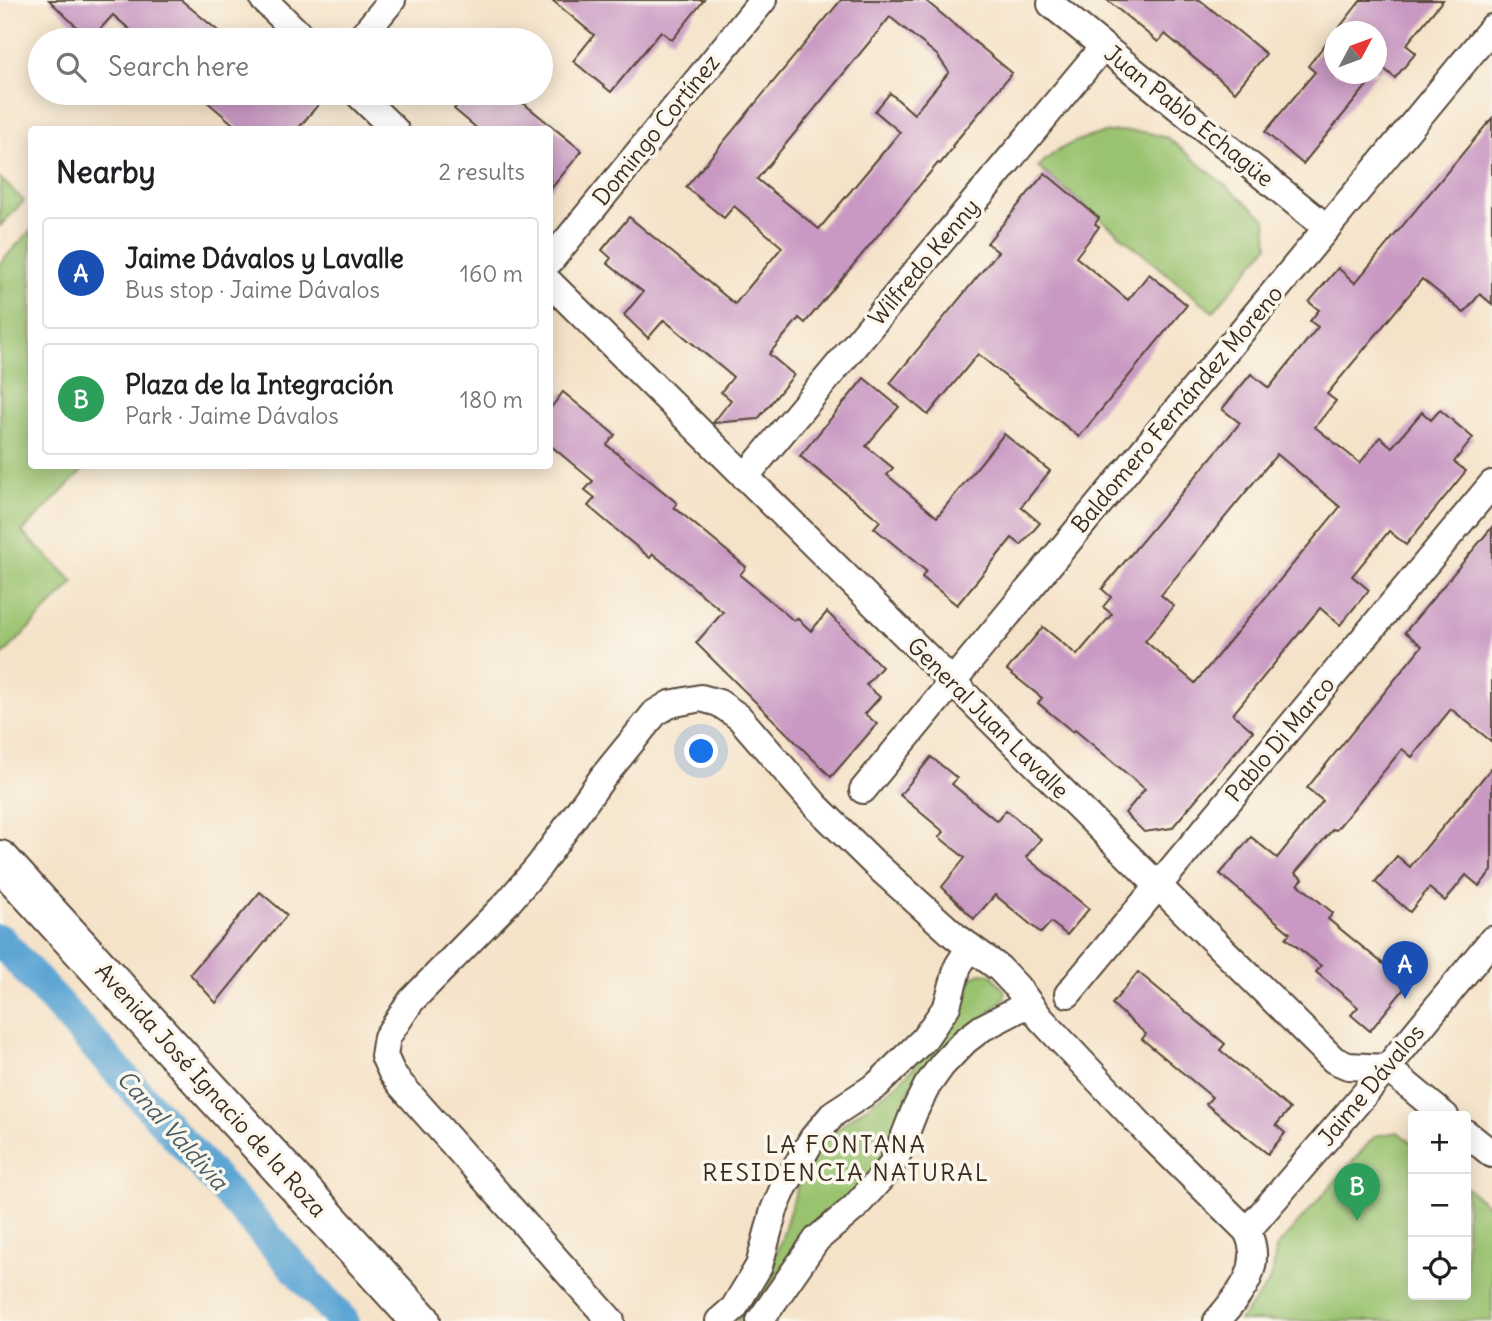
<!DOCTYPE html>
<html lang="en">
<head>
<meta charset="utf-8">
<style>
  :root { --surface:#fff; --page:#f6f6f6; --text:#202124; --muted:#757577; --line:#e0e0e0; --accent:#7c3aed }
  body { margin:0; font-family:Delius,sans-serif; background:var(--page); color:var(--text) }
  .controls { position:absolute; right:21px; bottom:21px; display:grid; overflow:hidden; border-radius:7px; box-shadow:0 4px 18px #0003 }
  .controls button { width:63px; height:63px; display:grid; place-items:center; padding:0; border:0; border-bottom:2px solid var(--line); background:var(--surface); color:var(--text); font:35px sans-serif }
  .compass { position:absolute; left:1324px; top:21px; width:63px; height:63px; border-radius:50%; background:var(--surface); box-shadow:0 4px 18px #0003; rotate:49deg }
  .you { position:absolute; left:702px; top:752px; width:24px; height:24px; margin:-18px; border:5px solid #fff; border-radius:50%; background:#1a73e8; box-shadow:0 0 0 10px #1a73e833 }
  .badge { display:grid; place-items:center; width:46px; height:46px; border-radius:50%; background:var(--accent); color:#fff; font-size:23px; font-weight:700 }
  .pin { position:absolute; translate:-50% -58px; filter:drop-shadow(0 2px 4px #0008) }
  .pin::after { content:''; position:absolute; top:37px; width:24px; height:21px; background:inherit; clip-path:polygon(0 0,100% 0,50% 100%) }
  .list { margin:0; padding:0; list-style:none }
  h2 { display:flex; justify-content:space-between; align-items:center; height:91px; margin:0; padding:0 28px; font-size:30px }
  h2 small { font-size:23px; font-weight:400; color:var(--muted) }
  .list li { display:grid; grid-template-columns:46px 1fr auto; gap:21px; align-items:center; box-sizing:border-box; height:112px; margin:0 14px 14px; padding:0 14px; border:2px solid var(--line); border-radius:7px }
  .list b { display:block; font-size:26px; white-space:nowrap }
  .list p { margin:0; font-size:23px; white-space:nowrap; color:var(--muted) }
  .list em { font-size:23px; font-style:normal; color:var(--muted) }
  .icon { flex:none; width:38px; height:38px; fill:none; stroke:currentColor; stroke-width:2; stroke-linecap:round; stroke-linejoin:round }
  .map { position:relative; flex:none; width:1492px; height:1321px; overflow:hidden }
  .search { position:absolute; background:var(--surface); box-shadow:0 4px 18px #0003; left:28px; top:28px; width:525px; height:77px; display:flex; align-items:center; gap:18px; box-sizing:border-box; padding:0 24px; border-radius:38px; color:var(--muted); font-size:26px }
  .panel { position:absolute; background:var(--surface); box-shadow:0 4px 18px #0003; left:28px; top:126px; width:525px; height:343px; border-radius:7px }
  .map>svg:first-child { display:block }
</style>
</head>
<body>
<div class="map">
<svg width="1492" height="1321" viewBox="0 0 1492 1321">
  <rect width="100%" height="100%" fill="#fbf7ec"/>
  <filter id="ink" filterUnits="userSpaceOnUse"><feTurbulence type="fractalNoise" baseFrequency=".0143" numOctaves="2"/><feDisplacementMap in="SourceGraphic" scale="14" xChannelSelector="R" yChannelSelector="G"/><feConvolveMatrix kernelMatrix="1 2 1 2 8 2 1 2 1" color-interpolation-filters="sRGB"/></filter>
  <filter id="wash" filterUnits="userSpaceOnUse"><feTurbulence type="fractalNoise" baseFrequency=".00686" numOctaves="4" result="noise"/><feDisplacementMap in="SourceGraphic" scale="28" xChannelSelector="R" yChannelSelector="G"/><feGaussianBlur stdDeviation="1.57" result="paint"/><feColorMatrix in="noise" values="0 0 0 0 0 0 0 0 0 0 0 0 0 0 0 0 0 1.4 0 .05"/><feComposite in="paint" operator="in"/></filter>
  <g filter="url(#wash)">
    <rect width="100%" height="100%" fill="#f5e3c9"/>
    <g fill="#9ac36f" stroke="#6a7646" stroke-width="2">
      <path d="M1116,131L1145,132L1168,138L1266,219L1268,246L1213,312L1038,167C1059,145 1087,135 1116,131Z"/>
      <polygon points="0,178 24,201 0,226"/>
      <polygon points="31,230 32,466 87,466 22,532 74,582 0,658 0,263"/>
      <path d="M981,973L991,974L1005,991L1004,999L920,1074L910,1088L883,1157L859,1189L800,1239L749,1321H736C757,1297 770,1272 780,1243C790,1213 795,1185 812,1158C833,1127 863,1110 892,1088C915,1070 934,1043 953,1021C964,1006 961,978 981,973Z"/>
      <polygon points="1398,1132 1413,1144 1413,1295 1466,1295 1466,1187 1492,1209 1492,1321 1239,1321 1268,1284 1273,1270 1276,1248 1375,1136"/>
    </g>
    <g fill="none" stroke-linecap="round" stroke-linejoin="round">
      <polyline stroke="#5da6d4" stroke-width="32" points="0,940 343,1321"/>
    </g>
    <g id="blocks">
      <g fill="#c999c3" fill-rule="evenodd">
        <polygon points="49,0 181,0 229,40 142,40 113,15 90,40"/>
        <polygon points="552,0 704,0 672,40 661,31 611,92 573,61 594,35"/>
        <path d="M841,0H925L1012,73L952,146L953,148L940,164L938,163L805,323L799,318L769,354L794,375L758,419L713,423L731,400L721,392L733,377L664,320L648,338L624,315L643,292L607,263L611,258L602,250L629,217L735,304L782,247L734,206L724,218L686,187ZM890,17L937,55L949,72L914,114L890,93L875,111L900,132L819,229L757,179Z"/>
        <polygon points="1107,0 1200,0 1266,54 1235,92 1165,34 1158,42"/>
        <polygon points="1361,0 1443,0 1406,45 1416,53 1395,78 1382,67 1303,164 1265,132 1315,72 1308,66 1334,33 1334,74 1376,74 1376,32 1336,32"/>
        <polygon points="197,93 328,93 297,130 240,130"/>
        <polygon points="468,93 511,93 582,151 550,190 550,130 479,130 454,109"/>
        <path d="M1492,118V304L1480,294L1464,313L1422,279L1327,394L1336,401L1315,427L1360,463L1380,437L1392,447L1422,412L1431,420L1440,410L1473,438L1454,462L1466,471L1406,545L1389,531L1352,576L1369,590L1340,625L1320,608L1283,653L1233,714L1253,731L1172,828L1144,832L1125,813L1145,789L1075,730L1073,732L1038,703L1042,698L1007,670L1043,627L1077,655L1112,614L1103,607L1111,597L1102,589L1240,423L1222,409L1251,374L1269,388L1318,327L1310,321L1319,310L1309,302L1338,268L1355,283ZM1277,454L1340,507L1195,683L1145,641L1174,606L1161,595Z"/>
        <polygon points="1045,173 1099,218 1095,224 1099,227 1076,257 1128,300 1149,274 1187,305 1079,437 978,354 928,415 890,383 998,252 987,243"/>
        <polygon points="864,378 899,407 866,446 893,468 887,475 937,517 1004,434 1050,471 1021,507 1040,523 1021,545 1012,538 957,605 922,577 926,571 874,528 880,521 800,456"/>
        <polygon points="563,392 615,435 607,445 677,503 674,507 746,567 740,575 794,621 797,618 811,631 827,612 882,667 866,685 880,697 865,714 877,724 831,777 696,643 723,612 653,554 650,558 588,506 595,498 585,490 593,481 550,445 550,409"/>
        <polygon points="1492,527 1492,742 1451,709 1412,757 1402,749 1336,830 1333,829 1295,873 1303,879 1298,884 1333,913 1328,919 1408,984 1370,1031 1351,1015 1358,1007 1316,972 1321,966 1286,938 1290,933 1220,874 1251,837 1277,858 1323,801 1307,788 1422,646 1405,632"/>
        <polygon points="931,757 957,778 952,784 997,821 1006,810 1041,839 1026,857 1089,909 1067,935 1051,922 1041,933 995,895 974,919 942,887 965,858 939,837 944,832 900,795"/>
        <polygon points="1492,767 1492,871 1479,886 1466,875 1445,901 1429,888 1410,912 1375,882 1397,856 1410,867"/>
        <polygon points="260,892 287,915 216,1003 190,974"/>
        <polygon points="1138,972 1225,1044 1220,1050 1290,1109 1276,1125 1285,1133 1268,1154 1206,1104 1212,1097 1142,1039 1146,1034 1112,1004"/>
      </g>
    </g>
  </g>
  <g filter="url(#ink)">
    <use href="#blocks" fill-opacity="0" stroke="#574638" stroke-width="2"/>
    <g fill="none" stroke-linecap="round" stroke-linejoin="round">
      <defs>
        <g id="minor">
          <polyline points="264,0 305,40"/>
          <polyline points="1051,4 1327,228"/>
          <polyline points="359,40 392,0"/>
          <polyline points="357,93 395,130"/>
          <polyline points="550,261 763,0"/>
          <polyline points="550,283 1334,1060 1348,1066 1387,1068 1445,1116"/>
          <polyline points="745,477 1103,47"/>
          <polyline points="863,790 1492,28"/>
          <polyline points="1068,994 1492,484"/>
          <polyline points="1466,1133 1492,1154"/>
          <polyline points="1247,1231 1387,1068 1492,940"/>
          <path d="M611,1321L401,1085L392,1073L384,1056L387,1037L411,1001L509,901L539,866L603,777L655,713L670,704L701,698L719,703L739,717L817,807L874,863L955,936L999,968L1017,987L1041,1019L1153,1138L1247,1231C1265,1267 1240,1294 1217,1321"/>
          <polyline points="719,1321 734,1308 759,1266 774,1210 784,1187 813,1138 834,1113 877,1085 924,1039 947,1006 958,966 970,947"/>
          <polyline points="760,1321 817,1239 854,1208 889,1169 898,1153 914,1112 927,1086 942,1065 965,1041 982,1028 1028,1004"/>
        </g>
        <polyline id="primary" points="0,860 421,1321"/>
      </defs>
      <use href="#minor" stroke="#574638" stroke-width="30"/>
      <use href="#primary" stroke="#574638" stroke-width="42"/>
      <use href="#minor" stroke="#fff" stroke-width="26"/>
      <use href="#primary" stroke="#fff" stroke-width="38"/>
    </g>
  </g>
  <g text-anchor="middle" stroke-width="7" stroke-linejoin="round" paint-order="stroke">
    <g font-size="23" fill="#3b2a1e" stroke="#fbf7ec">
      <text transform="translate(1189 116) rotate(39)" y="8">Juan Pablo Echagüe</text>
      <text transform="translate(656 130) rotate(-51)" y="8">Domingo Cortínez</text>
      <text transform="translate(924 262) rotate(-50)" y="8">Wilfredo Kenny</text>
      <text transform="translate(1177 409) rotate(-50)" y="8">Baldomero Fernández Moreno</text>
      <text transform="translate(988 718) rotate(45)" y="8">General Juan Lavalle</text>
      <text transform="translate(1280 739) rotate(-50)" y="8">Pablo Di Marco</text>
      <text transform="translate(1371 1085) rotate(-50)" y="8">Jaime Dávalos</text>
      <text transform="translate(211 1090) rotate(48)" y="8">Avenida José Ignacio de la Roza</text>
    </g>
    <g font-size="24" font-style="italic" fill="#495c67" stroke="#fbf7ec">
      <text transform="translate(172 1130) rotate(48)" y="8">Canal Valdivia</text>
    </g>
    <g font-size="24" letter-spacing="2" fill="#3b2a1e" stroke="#fbf7ec">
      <text x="846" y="1153">LA FONTANA<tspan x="846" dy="28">RESIDENCIA NATURAL</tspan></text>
    </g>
  </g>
</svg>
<div class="controls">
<button>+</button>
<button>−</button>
<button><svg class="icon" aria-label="locate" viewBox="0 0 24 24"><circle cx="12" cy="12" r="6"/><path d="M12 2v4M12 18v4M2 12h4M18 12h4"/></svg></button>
</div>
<svg class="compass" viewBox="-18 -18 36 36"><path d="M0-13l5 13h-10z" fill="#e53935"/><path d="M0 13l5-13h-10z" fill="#757577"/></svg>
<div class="you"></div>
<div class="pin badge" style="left:1405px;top:999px;background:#1a4fb4">A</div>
<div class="pin badge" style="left:1357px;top:1221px;background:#2e9e5b">B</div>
<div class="search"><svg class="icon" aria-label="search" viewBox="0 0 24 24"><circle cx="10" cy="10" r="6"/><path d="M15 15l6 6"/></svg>Search here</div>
<section class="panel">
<h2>Nearby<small>2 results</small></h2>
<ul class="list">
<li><span class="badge" style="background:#1a4fb4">A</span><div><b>Jaime Dávalos y Lavalle</b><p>Bus stop · Jaime Dávalos</p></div><em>160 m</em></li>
<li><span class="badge" style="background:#2e9e5b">B</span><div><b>Plaza de la Integración</b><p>Park · Jaime Dávalos</p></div><em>180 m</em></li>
</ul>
</section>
</div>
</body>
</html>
